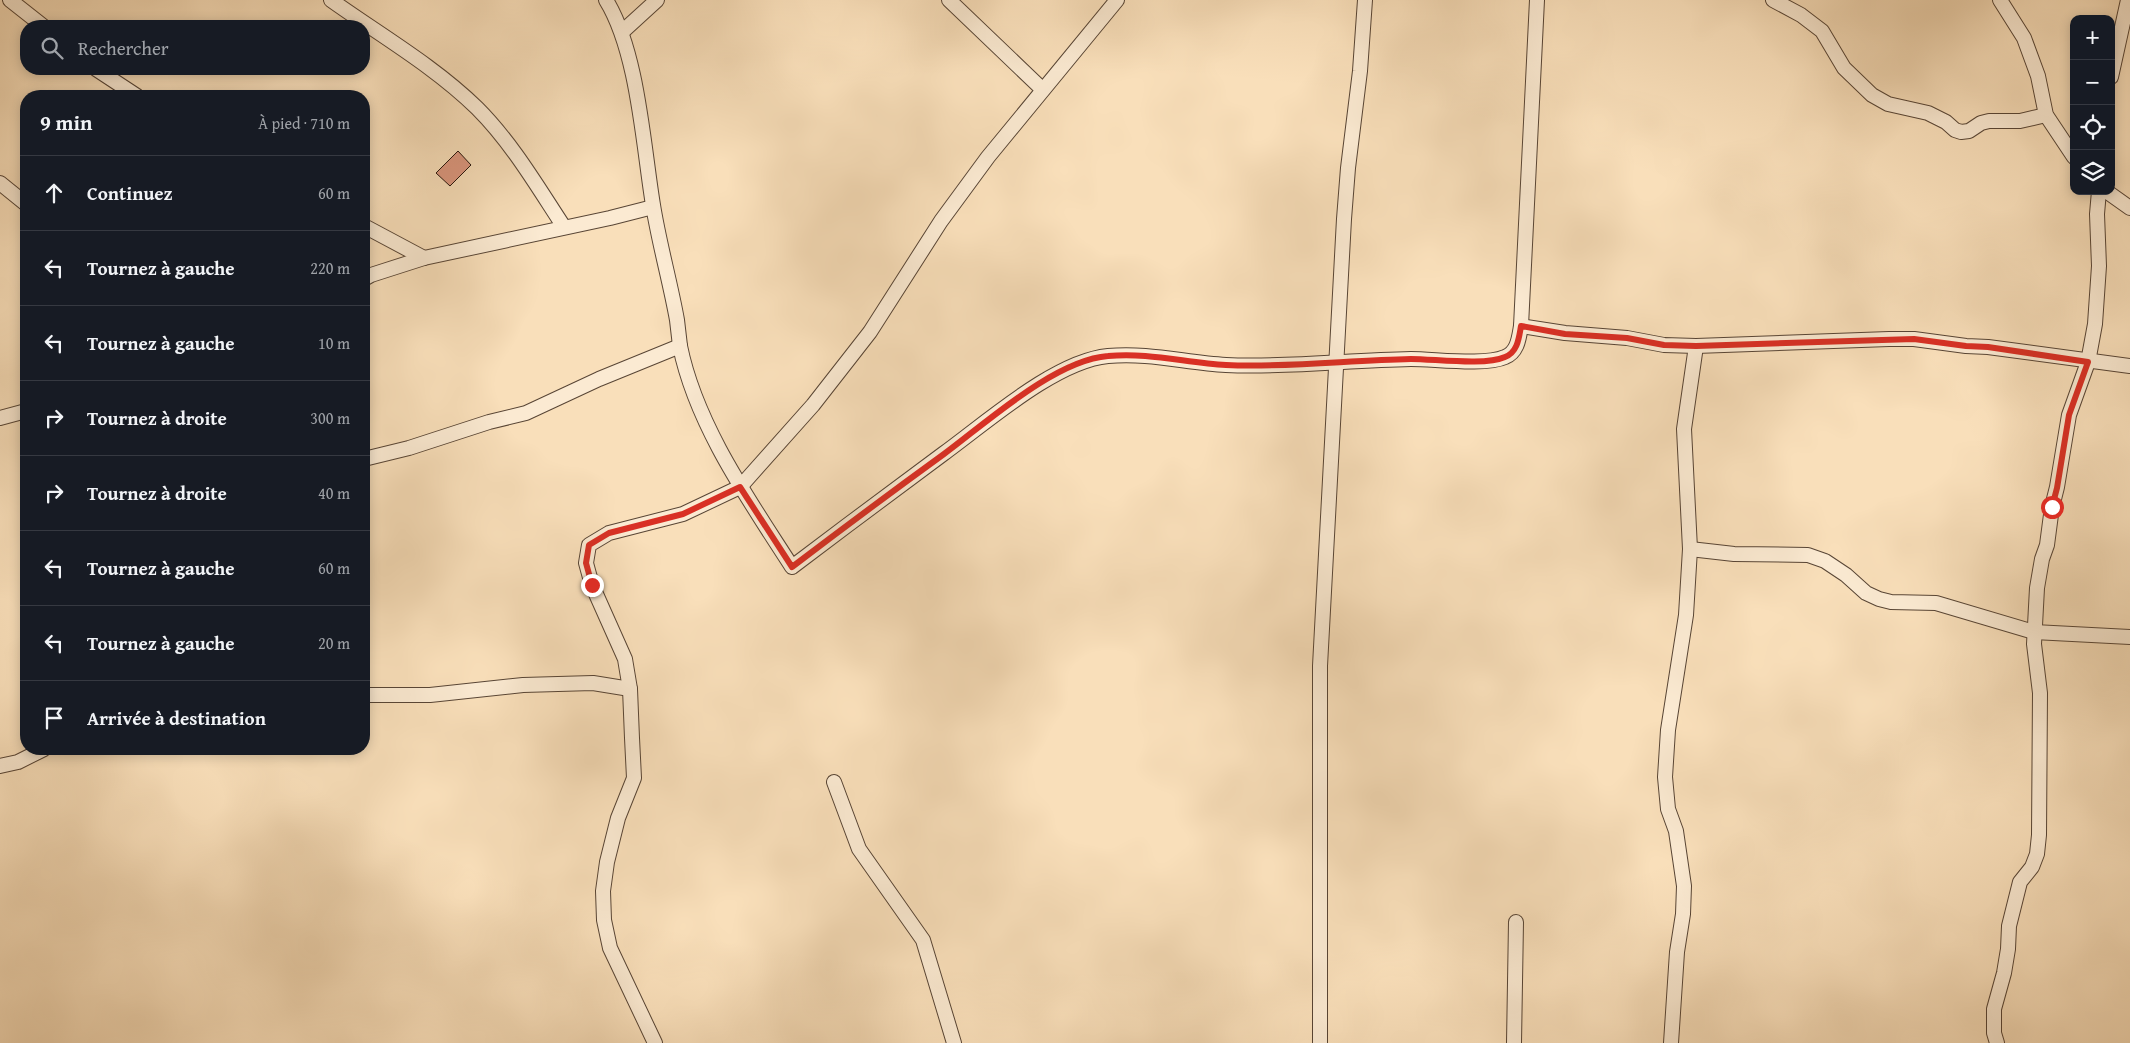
<!DOCTYPE html>
<html lang="fr">
<head>
<meta charset="utf-8">
<style>
  :root { --surface:#171b24; --page:#242831; --text:#f1f3f6; --muted:#9ea1a6; --line:#363941 }
  body { margin:0; font-family:"Gentium Book Plus",serif; background:var(--page); color:var(--text) }
  .controls { position:absolute; right:15px; top:15px; display:grid; overflow:hidden; border-radius:10px; box-shadow:0 2px 12px #0003 }
  .controls button { width:45px; height:45px; display:grid; place-items:center; padding:0; border:0; border-bottom:1px solid var(--line); background:var(--surface); color:var(--text); font:25px sans-serif }
  .stop { position:absolute; width:15px; height:15px; margin:-11px; border:4px solid #d93025; border-radius:50%; background:#fff }
  .stop.end { background:#d93025; border-color:#fff; box-shadow:0 1px 5px #0008 }
  .list { margin:0; padding:0; list-style:none }
  h2 { display:flex; justify-content:space-between; align-items:center; height:65px; margin:0; padding:0 20px; font-size:21px }
  h2 small { font-size:16px; font-weight:400; color:var(--muted) }
  .list li { display:grid; grid-template-columns:32px 1fr auto; gap:15px; align-items:center; box-sizing:border-box; height:75px; padding:0 20px; border-top:1px solid var(--line) }
  .list b { display:block; font-size:19px; white-space:nowrap }
  .list em { font-size:16px; font-style:normal; color:var(--muted) }
  .icon { flex:none; width:28px; height:28px; fill:none; stroke:currentColor; stroke-width:2; stroke-linecap:round; stroke-linejoin:round }
  .map { position:relative; flex:none; width:2130px; height:1043px; overflow:hidden }
  .search { position:absolute; background:var(--surface); box-shadow:0 2px 12px #0003; left:20px; top:20px; width:350px; height:55px; display:flex; align-items:center; gap:12px; box-sizing:border-box; padding:0 18px; border-radius:20px; color:var(--muted); font-size:19px }
  .panel { position:absolute; background:var(--surface); box-shadow:0 2px 12px #0003; left:20px; top:90px; width:350px; height:665px; border-radius:20px }
  .map>svg:first-child { display:block }
</style>
</head>
<body>
<div class="map">
<svg width="2130" height="1043" viewBox="0 0 2130 1043">
  <rect width="100%" height="100%" fill="#f9dfba"/>
  <filter id="stains"><feTurbulence type="fractalNoise" baseFrequency=".004" numOctaves="4"/><feColorMatrix values="0 0 0 0 .2 0 0 0 0 .09 0 0 0 0 .02 0 0 0 .5 -.17"/></filter>
  <radialGradient id="worn" r=".72"><stop offset=".6" stop-color="#630" stop-opacity="0"/><stop offset="1" stop-color="#630" stop-opacity=".3"/></radialGradient>
  <polygon fill="#dc967e" stroke="#231209" points="458,151 471,165 450,186 436,173"/>
  <g fill="none" stroke-linecap="round" stroke-linejoin="round">
    <defs>
      <g id="street">
        <polyline points="10,0 43,26"/>
        <path d="M331,0C380,35 434,66 477,108C512,143 537,186 564,227"/>
        <path d="M606,0C638,52 643,144 653,205C659,243 670,281 677,320C678,328 679,337 680,346C696,425 749,500 792,567C842,529 893,491 943,454C986,423 1055,361 1108,356C1148,352 1187,363 1226,365C1288,368 1349,360 1411,359C1435,359 1485,366 1505,357C1518,352 1519,337 1521,326L1537,0"/>
        <polyline points="949,0 1042,89"/>
        <polyline points="1773,0 1801,15 1822,31 1844,68 1872,95 1888,104 1928,113 1946,122 1955,130 1961,132 1969,131 1981,123 1989,121 2020,121 2046,115"/>
        <polyline points="2000,0 2024,38 2038,76 2046,115 2074,157"/>
        <polyline points="622,32 657,0"/>
        <polyline points="96,69 137,96"/>
        <polyline points="2111,77 2128,0"/>
        <polyline points="0,183 26,204"/>
        <polyline points="2106,191 2130,208"/>
        <polyline points="364,226 424,258"/>
        <polyline points="364,279 371,275 424,258 610,218 653,207"/>
        <polyline points="1521,326 1565,333 1627,338 1664,345 1696,346 1889,339 1914,339 1966,346 1988,347 2130,366"/>
        <polyline points="0,418 26,411"/>
        <polyline points="364,459 409,448 489,422 526,413 599,379 680,346"/>
        <polyline points="1690,549 1734,554 1808,555 1825,561 1846,575 1866,593 1879,599 1891,602 1936,603 2034,632 2130,637"/>
        <polyline points="364,695 430,695 523,685 593,683 630,689"/>
        <polyline points="0,766 18,762 44,749"/>
        <polyline points="834,782 859,849 923,940 954,1043"/>
        <polyline points="655,1043 610,948 604,920 603,891 607,862 618,818 634,778 632,738 630,689 625,659 592,585 586,563 589,545 609,533 683,514 740,487 813,405 870,332 941,221 988,157 1117,0"/>
        <polyline points="1320,1043 1320,666 1344,219 1348,168 1360,71 1365,0"/>
        <polyline points="1514,1043 1516,922"/>
        <polyline points="1671,1043 1677,952 1683,914 1684,886 1676,831 1668,809 1665,777 1668,730 1686,615 1690,549 1684,429 1696,346"/>
        <polyline points="1997,1043 1994,1033 1994,1009 2004,973 2008,949 2009,926 2020,882 2032,867 2037,854 2039,835 2040,693 2034,644 2037,588 2042,559 2047,545 2052,507 2057,487 2069,415 2088,362 2095,324 2099,266 2097,214 2099,191"/>
      </g>
    </defs>
    <use href="#street" stroke="#584535" stroke-width="16"/>
    <use href="#street" stroke="#fbead2" stroke-width="14"/>
  </g>
  <g fill="none" stroke-linecap="round" stroke-linejoin="round">
    <path stroke="#d93025" stroke-width="6" d="M592,585L586,563L589,545L609,533L683,514L740,487L792,567C842,529 893,491 944,454C986,423 1055,360 1108,356C1148,352 1187,363 1226,365C1288,368 1350,360 1411,359C1435,359 1485,366 1505,357C1518,352 1519,337 1521,326L1565,334L1627,338L1664,345L1696,346L1914,339L1966,346L1988,347L2088,362L2069,415L2057,488L2052,507"/>
  </g>
  <rect width="100%" height="100%" filter="url(#stains)"/>
  <rect width="100%" height="100%" fill="url(#worn)"/>
</svg>
<div class="controls">
<button>+</button>
<button>−</button>
<button><svg class="icon" aria-label="locate" viewBox="0 0 24 24"><circle cx="12" cy="12" r="6"/><path d="M12 2v4M12 18v4M2 12h4M18 12h4"/></svg></button>
<button><svg class="icon" aria-label="layers" viewBox="0 0 24 24"><path d="M12 4l9 5-9 5-9-5zM3 14l9 5 9-5"/></svg></button>
</div>
<div class="stop" style="left:2052px;top:507px"></div>
<div class="stop end" style="left:592px;top:585px"></div>
<div class="search"><svg class="icon" aria-label="search" viewBox="0 0 24 24"><circle cx="10" cy="10" r="6"/><path d="M15 15l6 6"/></svg>Rechercher</div>
<section class="panel">
<h2>9 min<small>À pied · 710 m</small></h2>
<ul class="list">
<li><svg class="icon" aria-label="ahead" viewBox="0 0 24 24"><path d="M12 20V5M6 11l6-6 6 6"/></svg><div><b>Continuez</b></div><em>60 m</em></li>
<li><svg class="icon" aria-label="left" viewBox="0 0 24 24"><path d="M17 20v-9H6M10 6l-5 5 5 5"/></svg><div><b>Tournez à gauche</b></div><em>220 m</em></li>
<li><svg class="icon" aria-label="left" viewBox="0 0 24 24"><path d="M17 20v-9H6M10 6l-5 5 5 5"/></svg><div><b>Tournez à gauche</b></div><em>10 m</em></li>
<li><svg class="icon" aria-label="right" viewBox="0 0 24 24"><path d="M7 20v-9h11M14 6l5 5-5 5"/></svg><div><b>Tournez à droite</b></div><em>300 m</em></li>
<li><svg class="icon" aria-label="right" viewBox="0 0 24 24"><path d="M7 20v-9h11M14 6l5 5-5 5"/></svg><div><b>Tournez à droite</b></div><em>40 m</em></li>
<li><svg class="icon" aria-label="left" viewBox="0 0 24 24"><path d="M17 20v-9H6M10 6l-5 5 5 5"/></svg><div><b>Tournez à gauche</b></div><em>60 m</em></li>
<li><svg class="icon" aria-label="left" viewBox="0 0 24 24"><path d="M17 20v-9H6M10 6l-5 5 5 5"/></svg><div><b>Tournez à gauche</b></div><em>20 m</em></li>
<li><svg class="icon" aria-label="arrive" viewBox="0 0 24 24"><path d="M6 21V4h12l-3 4 3 4H6"/></svg><div><b>Arrivée à destination</b></div></li>
</ul>
</section>
</div>
</body>
</html>
